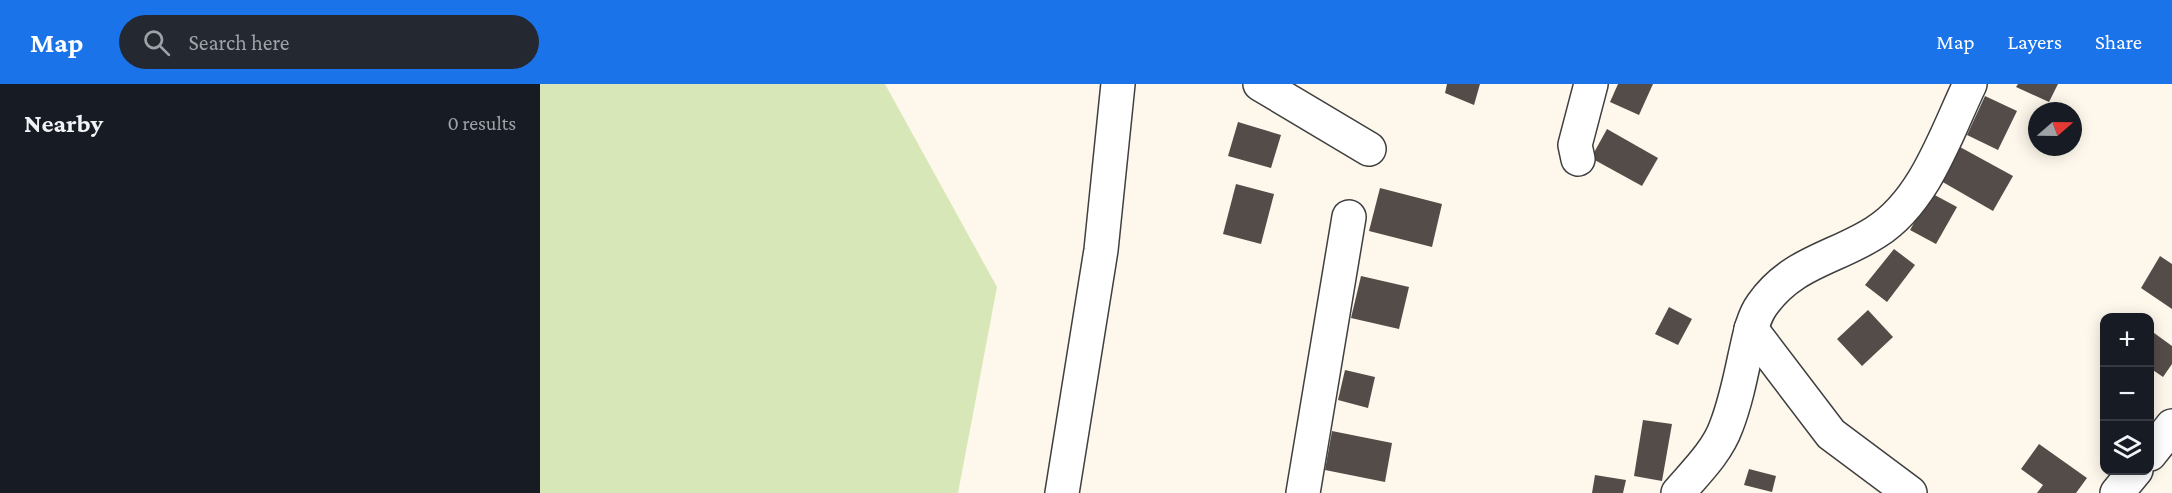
<!DOCTYPE html>
<html lang="en">
<head>
<meta charset="utf-8">
<style>
  :root { --surface:#171b24; --page:#242831; --text:#f1f3f6; --muted:#9ea1a6; --line:#363941; --accent:#1a73e8 }
  body { margin:0; font-family:"Crimson Pro",serif; background:var(--page); color:var(--text) }
  .controls { position:absolute; right:18px; bottom:18px; display:grid; overflow:hidden; border-radius:12px; box-shadow:0 3px 15px #0003 }
  .controls button { width:54px; height:54px; display:grid; place-items:center; padding:0; border:0; border-bottom:2px solid var(--line); background:var(--surface); color:var(--text); font:30px sans-serif }
  .compass { position:absolute; left:1488px; top:18px; width:54px; height:54px; border-radius:50%; background:var(--surface); box-shadow:0 3px 15px #0003; rotate:70deg }
  .list { margin:0; padding:0; list-style:none }
  h2 { display:flex; justify-content:space-between; align-items:center; height:78px; margin:0; padding:0 24px; font-size:26px }
  h2 small { font-size:20px; font-weight:400; color:var(--muted) }
  .icon { flex:none; width:33px; height:33px; fill:none; stroke:currentColor; stroke-width:2; stroke-linecap:round; stroke-linejoin:round }
  .map { position:relative; flex:none; width:1632px; height:409px; overflow:hidden }
  header { display:flex; align-items:center; gap:36px; box-sizing:border-box; height:84px; padding:0 30px; background:var(--accent); color:#fff }
  header strong { font-size:28px }
  nav { display:flex; gap:33px; margin-inline-start:auto; font-size:21px }
  .search { width:420px; height:54px; background:var(--page); display:flex; align-items:center; gap:15px; box-sizing:border-box; padding:0 21px; border-radius:33px; color:var(--muted); font-size:22px }
  main { display:flex }
  aside { flex:1; background:var(--surface) }
  .map>svg:first-child { display:block }
</style>
</head>
<body>
<header>
<strong>Map</strong>
<div class="search"><svg class="icon" aria-label="search" viewBox="0 0 24 24"><circle cx="10" cy="10" r="6"/><path d="M15 15l6 6"/></svg>Search here</div>
<nav><a>Map</a><a>Layers</a><a>Share</a></nav>
</header>
<main>
<aside>
<h2>Nearby<small>0 results</small></h2>
<ul class="list">
</ul>
</aside>
<div class="map">
<svg width="1632" height="409" viewBox="0 0 1632 409">
  <rect width="100%" height="100%" fill="#fef8ec"/>
  <polygon fill="#d8e7b8" points="0,0 345,0 457,203 418,409 0,409"/>
  <g fill="#544c49">
    <polygon points="907,0 940,0 934,21 905,9"/>
    <polygon points="1078,0 1113,0 1099,31 1070,18"/>
    <polygon points="1478,0 1518,0 1509,18 1476,3"/>
    <polygon points="1445,12 1477,27 1458,66 1427,51"/>
    <polygon points="698,38 741,51 731,84 688,72"/>
    <polygon points="1067,45 1118,74 1102,102 1051,74"/>
    <polygon points="1420,63 1473,92 1453,127 1401,97"/>
    <polygon points="696,100 734,110 721,160 683,150"/>
    <polygon points="840,104 902,120 892,163 829,147"/>
    <polygon points="1391,109 1417,123 1396,160 1370,146"/>
    <polygon points="1354,165 1375,181 1347,218 1325,201"/>
    <polygon points="1620,172 1632,180 1632,225 1601,204"/>
    <polygon points="821,192 869,203 859,245 811,234"/>
    <polygon points="1129,223 1152,235 1138,261 1115,250"/>
    <polygon points="1328,226 1353,253 1322,282 1297,255"/>
    <polygon points="1610,246 1632,262 1632,280 1623,293 1610,284"/>
    <polygon points="805,286 835,293 828,324 798,316"/>
    <polygon points="1103,336 1132,340 1122,397 1094,392"/>
    <polygon points="792,347 852,359 845,398 785,386"/>
    <polygon points="1499,360 1547,394 1536,409 1497,409 1503,401 1481,385"/>
    <polygon points="1209,385 1236,392 1232,408 1204,401"/>
    <polygon points="1055,391 1086,396 1083,409 1052,409"/>
  </g>
  <g fill="none" stroke-linecap="round" stroke-linejoin="round">
    <defs>
      <g id="minor">
        <polyline points="720,0 829,65"/>
        <polyline points="1038,75 1035,61 1051,0"/>
        <polyline points="1211,245 1291,350 1370,409"/>
        <polyline points="1610,370 1632,342"/>
        <polyline points="522,409 561,166 578,0"/>
        <polyline points="763,409 809,133"/>
        <path d="M1138,409C1155,389 1177,368 1186,343C1195,320 1200,296 1205,272C1209,255 1212,235 1222,221C1252,178 1296,174 1336,148C1385,117 1406,50 1430,0"/>
        <polyline points="1577,409 1596,386"/>
      </g>
    </defs>
    <use href="#minor" stroke="#3f3f3f" stroke-width="36"/>
    <use href="#minor" stroke="#fff" stroke-width="33"/>
  </g>
</svg>
<div class="controls">
<button>+</button>
<button>−</button>
<button><svg class="icon" aria-label="layers" viewBox="0 0 24 24"><path d="M12 4l9 5-9 5-9-5zM3 14l9 5 9-5"/></svg></button>
</div>
<svg class="compass" viewBox="-18 -18 36 36"><path d="M0-13l5 13h-10z" fill="#e53935"/><path d="M0 13l5-13h-10z" fill="#9ea1a6"/></svg>
</div>
</main>
</body>
</html>
